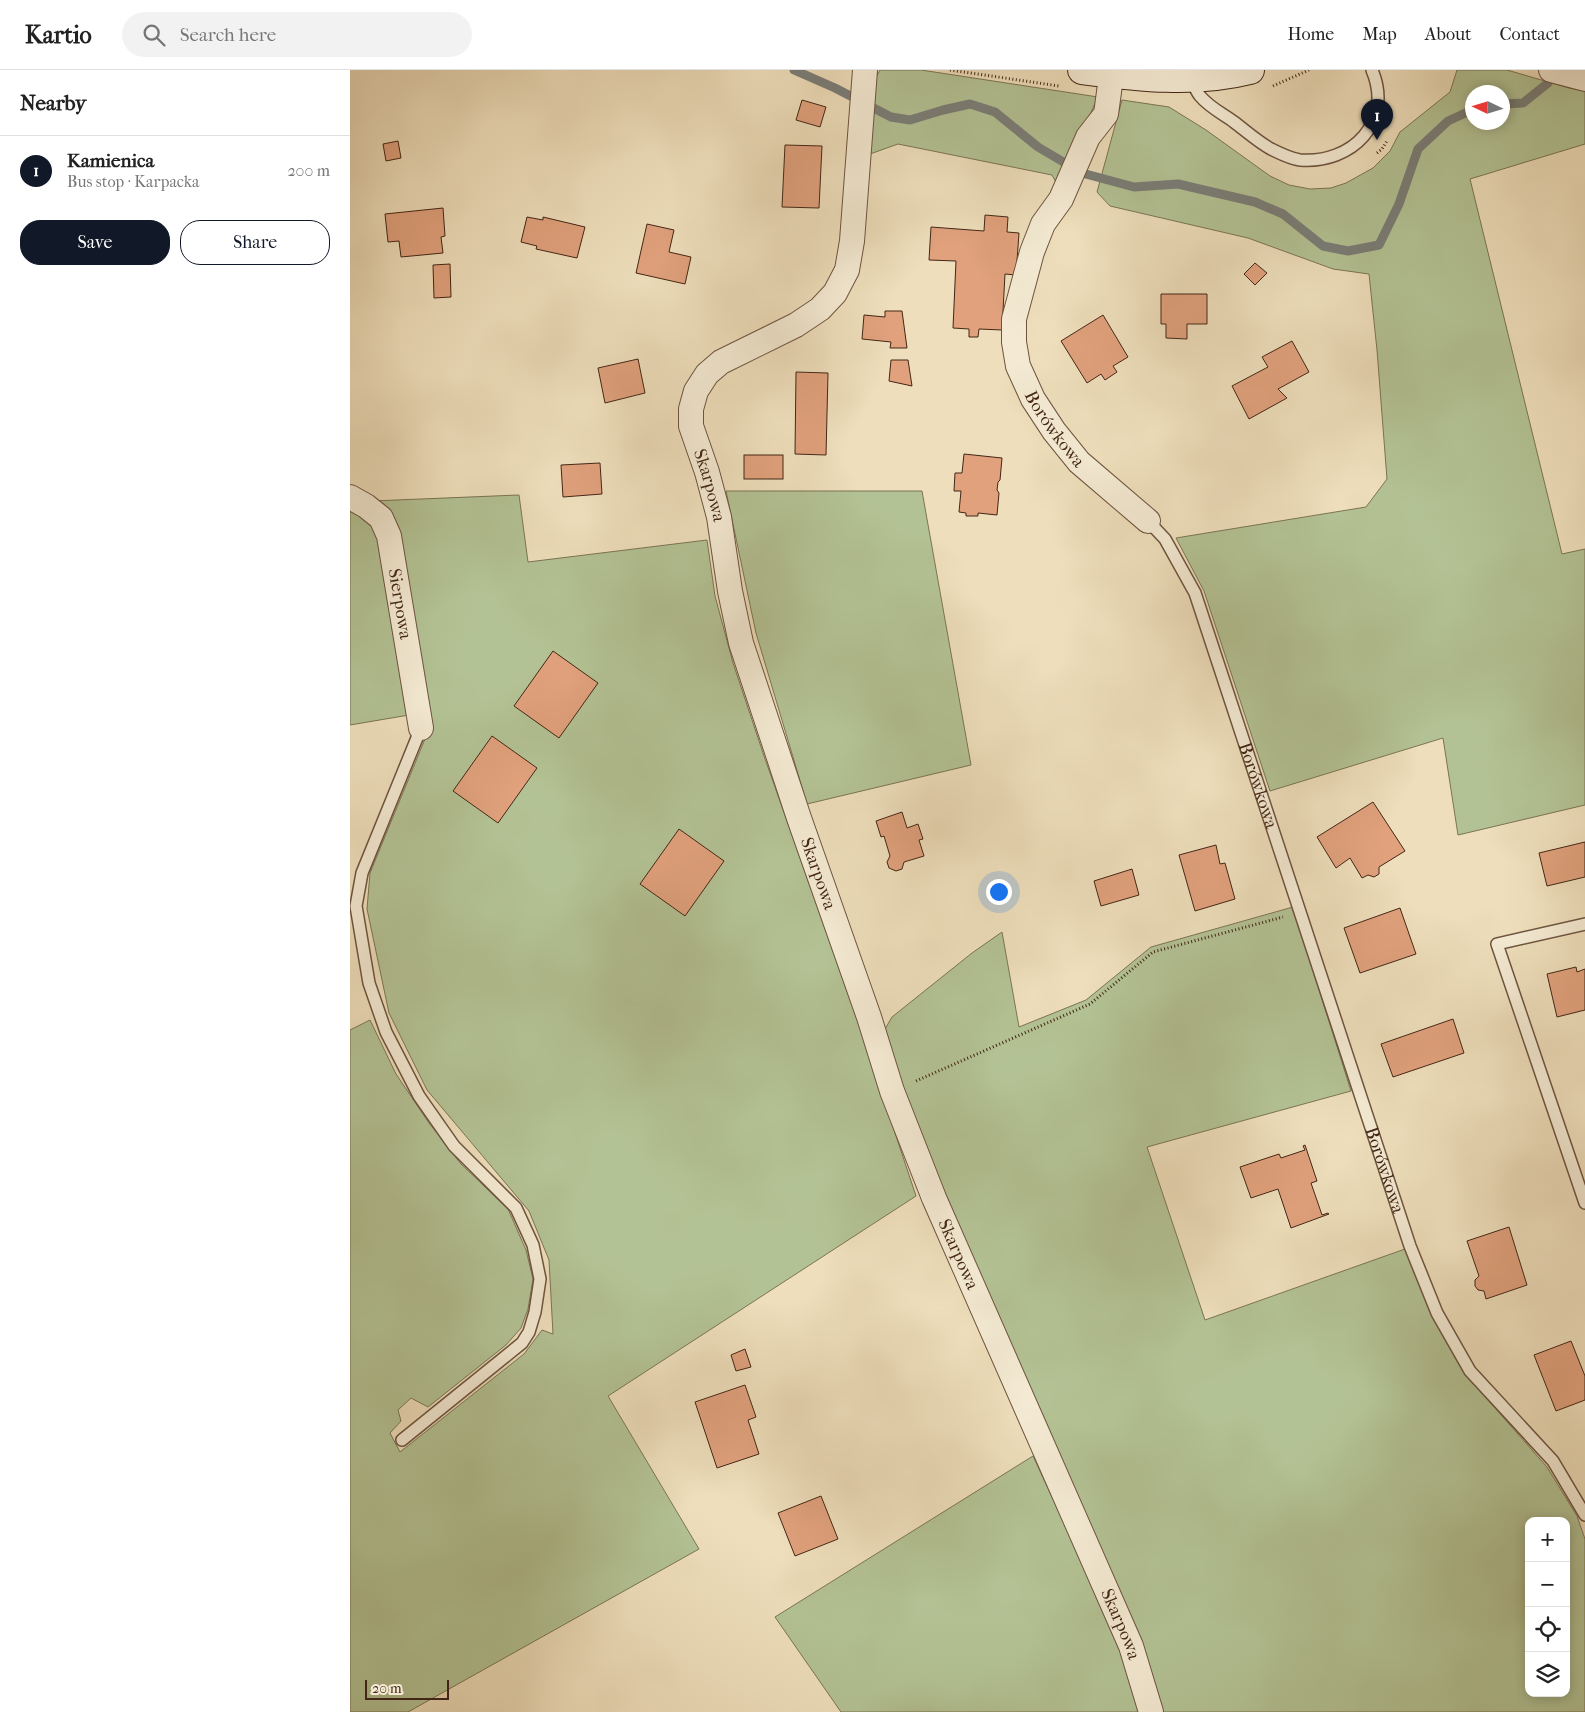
<!DOCTYPE html>
<html lang="en">
<head>
<meta charset="utf-8">
<style>
  :root { --surface:#fff; --page:#f2f2f2; --text:#222; --muted:#767676; --line:#e0e0e0; --accent:#111827 }
  body { margin:0; font-family:"IM FELL French Canon",serif; background:var(--page); color:var(--text) }
  .controls { position:absolute; right:15px; bottom:15px; display:grid; overflow:hidden; border-radius:10px; box-shadow:0 2px 12px #0003 }
  .controls button { width:45px; height:45px; display:grid; place-items:center; padding:0; border:0; border-bottom:1px solid var(--line); background:var(--surface); color:var(--text); font:25px sans-serif }
  .compass { position:absolute; left:1115px; top:15px; width:45px; height:45px; border-radius:50%; background:var(--surface); box-shadow:0 2px 12px #0003; rotate:274deg }
  .scale { position:absolute; left:15px; bottom:12px; width:84px; box-sizing:border-box; padding-left:5px; border:2px solid #432616; border-top:0; font-size:14px; line-height:18px; white-space:nowrap; color:#432616; -webkit-text-stroke:4px #f4ead3; paint-order:stroke }
  .you { position:absolute; left:648px; top:821px; width:18px; height:18px; margin:-12px; border:4px solid #fff; border-radius:50%; background:#1a73e8; box-shadow:0 0 0 8px #1a73e833 }
  .badge { display:grid; place-items:center; width:32px; height:32px; border-radius:50%; background:var(--accent); color:#fff; font-size:16px; font-weight:700 }
  .pin { position:absolute; translate:-50% -41px; filter:drop-shadow(0 1px 2px #0008) }
  .pin::after { content:''; position:absolute; top:26px; width:18px; height:15px; background:inherit; clip-path:polygon(0 0,100% 0,50% 100%) }
  .list { margin:0; padding:0; list-style:none }
  h2 { display:flex; justify-content:space-between; align-items:center; height:65px; margin:0; padding:0 20px; font-size:21px }
  h2 small { font-size:16px; font-weight:400; color:var(--muted) }
  .list li { display:grid; grid-template-columns:32px 1fr auto; gap:15px; align-items:center; box-sizing:border-box; height:70px; padding:0 20px; border-top:1px solid var(--line) }
  .list b { display:block; font-size:19px; white-space:nowrap }
  .list p { margin:0; font-size:16px; white-space:nowrap; color:var(--muted) }
  .list em { font-size:16px; font-style:normal; color:var(--muted) }
  .actions { display:flex; gap:10px; padding:15px 20px }
  .actions a { flex:1; padding:11px 0; border:1px solid var(--accent); border-radius:20px; text-align:center; font-size:18px; color:var(--accent) }
  .actions .main { background:var(--accent); color:#fff }
  .icon { flex:none; width:28px; height:28px; fill:none; stroke:currentColor; stroke-width:2; stroke-linecap:round; stroke-linejoin:round }
  .map { position:relative; flex:none; width:1235px; height:1642px; overflow:hidden }
  header { display:flex; align-items:center; gap:30px; box-sizing:border-box; height:70px; padding:0 25px; background:var(--surface); border-bottom:1px solid var(--line) }
  header strong { font-size:24px }
  nav { display:flex; gap:28px; margin-inline-start:auto; font-size:18px }
  .search { width:350px; height:45px; background:var(--page); display:flex; align-items:center; gap:12px; box-sizing:border-box; padding:0 18px; border-radius:28px; color:var(--muted); font-size:19px }
  main { display:flex }
  aside { flex:1; background:var(--surface) }
  .map>svg:first-child { display:block }
</style>
</head>
<body>
<header>
<strong>Kartio</strong>
<div class="search"><svg class="icon" aria-label="search" viewBox="0 0 24 24"><circle cx="10" cy="10" r="6"/><path d="M15 15l6 6"/></svg>Search here</div>
<nav><a>Home</a><a>Map</a><a>About</a><a>Contact</a></nav>
</header>
<main>
<aside>
<h2>Nearby<small></small></h2>
<ul class="list">
<li><span class="badge">1</span><div><b>Kamienica</b><p>Bus stop · Karpacka</p></div><em>200 m</em></li>
</ul>
<div class="actions"><a class="main">Save</a><a>Share</a></div>
</aside>
<div class="map">
<svg width="1235" height="1642" viewBox="0 0 1235 1642">
  <rect width="100%" height="100%" fill="#eedebb"/>
  <filter id="stains"><feTurbulence type="fractalNoise" baseFrequency=".004" numOctaves="4"/><feColorMatrix values="0 0 0 0 .2 0 0 0 0 .09 0 0 0 0 .02 0 0 0 .5 -.17"/></filter>
  <radialGradient id="worn" r=".72"><stop offset=".6" stop-color="#630" stop-opacity="0"/><stop offset="1" stop-color="#630" stop-opacity=".3"/></radialGradient>
  <g fill="#b3c294" stroke="#7b7455" fill-rule="evenodd">
    <polygon points="530,0 571,0 748,27 708,116 702,105 548,74 520,84 523,13"/>
    <path d="M1107,0H1157L1219,18L1235,21V74L1120,109L1212,484L1235,479V735L1108,765L1093,668L920,721L854,521L826,468L1016,437L1037,409L1027,280L1019,204L983,199L898,168L760,136L747,122L772,30L819,37L856,60L920,106L939,115L960,119L981,118L996,113L1023,98L1040,81L1050,62L1100,22ZM1122,22H1152V52H1122Z"/>
    <polygon points="376,421 572,421 621,695 457,734 406,563"/>
    <polygon points="169,425 178,492 357,470 365,526 383,593 414,686 509,955 566,1126 258,1326 349,1479 58,1642 0,1642 0,960 20,950 46,1004 79,1053 111,1094 158,1139 176,1180 183,1209 178,1239 171,1258 156,1275 78,1337 61,1328 48,1340 51,1351 40,1363 50,1382 174,1284 192,1260 203,1264 199,1190 179,1141 77,1020 39,943 17,839 20,803 77,664 22,431"/>
    <polygon points="0,434 10,439 31,469 59,645 0,655"/>
    <path d="M943,837L1001,1021L797,1077L855,1250L1055,1179L1083,1247L1115,1304L1197,1397L1227,1446L1235,1469V1642H812L792,1578L695,1350L593,1124L540,982L535,959L542,947L622,883L652,862L669,957L736,930L801,877ZM1179,1451H1216V1623H1179Z"/>
    <polygon points="683,1386 761,1554 791,1642 491,1642 425,1547"/>
  </g>
  <g fill="none" stroke-linecap="round" stroke-linejoin="round">
    <g stroke="#7a7e78" stroke-width="9">
      <polyline points="444,0 485,18 541,47 560,50 593,40 620,34 645,42 688,77 732,103 784,117 828,114 905,132 933,144 973,176 998,181 1029,175 1049,134 1068,79 1098,51 1122,40"/>
      <polyline points="1152,34 1173,33 1198,13 1204,2"/>
    </g>
  </g>
  <g fill="#e0a17c" stroke="#432616">
    <polygon points="452,30 476,37 470,57 446,50"/>
    <polygon points="48,71 51,88 36,91 33,74"/>
    <polygon points="435,75 472,76 469,138 432,137"/>
    <polygon points="93,138 95,166 91,167 93,183 51,187 49,171 38,172 35,144"/>
    <polygon points="635,145 658,147 657,162 669,163 666,205 655,204 652,260 629,259 628,267 619,267 619,259 603,258 606,191 579,190 581,157 634,161"/>
    <polygon points="177,147 193,150 193,147 235,157 227,188 186,179 187,176 171,172"/>
    <polygon points="297,154 324,160 319,182 341,187 335,214 286,203"/>
    <polygon points="905,193 917,203 905,215 894,204"/>
    <polygon points="100,194 101,227 84,228 83,195"/>
    <polygon points="811,224 857,224 857,254 837,254 837,269 816,268 816,254 811,254"/>
    <polygon points="535,241 552,241 557,278 540,278 541,272 512,269 514,245 535,247"/>
    <polygon points="753,245 778,287 763,296 767,302 755,310 751,304 737,313 711,271"/>
    <polygon points="942,271 959,302 928,319 937,328 899,349 882,316 918,297 912,287"/>
    <polygon points="288,289 295,323 255,333 248,298"/>
    <polygon points="541,290 558,290 562,316 539,311"/>
    <polygon points="446,302 478,303 476,385 445,384"/>
    <polygon points="614,384 652,388 650,410 648,412 647,420 649,423 647,445 628,443 628,446 616,446 616,443 609,442 611,421 604,421 605,403 612,403"/>
    <rect x="394" y="385" width="39" height="24"/>
    <polygon points="250,393 252,424 213,427 211,395"/>
    <polygon points="203,581 248,613 209,668 164,636"/>
    <polygon points="142,666 187,698 148,753 103,721"/>
    <polygon points="1023,732 1055,781 1029,797 1029,804 1024,807 1018,805 1012,808 1000,788 986,798 967,767"/>
    <polygon points="552,742 557,758 568,754 573,769 569,770 574,786 554,792 552,799 546,801 539,798 537,792 540,786 534,766 531,767 526,751"/>
    <polygon points="329,759 374,791 335,846 290,814"/>
    <polygon points="1235,772 1235,807 1197,816 1189,783"/>
    <polygon points="866,775 870,794 875,793 885,829 845,841 829,785"/>
    <polygon points="782,799 789,825 751,836 744,811"/>
    <polygon points="1050,838 1066,884 1010,903 994,858"/>
    <polygon points="1226,897 1227,902 1235,899 1235,940 1207,947 1197,904"/>
    <polygon points="1103,949 1114,983 1043,1007 1031,974"/>
    <polygon points="955,1075 967,1111 961,1113 972,1145 978,1143 979,1144 941,1158 928,1119 901,1128 890,1097 929,1084 931,1088 955,1080 953,1076"/>
    <polygon points="1159,1157 1177,1215 1136,1229 1134,1221 1128,1220 1125,1216 1125,1210 1129,1206 1117,1171"/>
    <polygon points="1221,1271 1235,1306 1235,1330 1206,1341 1184,1285"/>
    <polygon points="395,1279 401,1297 386,1301 381,1285"/>
    <polygon points="395,1315 406,1347 398,1350 409,1384 367,1398 345,1332"/>
    <polygon points="471,1426 488,1469 445,1486 428,1443"/>
  </g>
  <g fill="none" stroke-linecap="round" stroke-linejoin="round">
    <defs>
      <g id="lane">
        <path d="M841,10C844,15 846,21 850,26C859,37 873,44 884,52C896,61 908,72 921,79C929,83 941,89 950,90C1002,94 1044,52 1022,0"/>
        <path id="s1" d="M798,451L815,469L845,523L1060,1176L1087,1243L1120,1301L1203,1391L1235,1445"/>
        <polyline points="1235,854 1147,874 1235,1133"/>
        <polyline points="52,1370 172,1273 179,1262 185,1242 190,1209 183,1175 166,1138 104,1076 69,1026 36,962 19,913 6,836 12,803 71,658"/>
      </g>
      <g id="street">
        <path id="s2" d="M515,0L502,171L497,200L485,223L470,239L446,255L371,292L357,304L346,321L341,339V356L357,402L369,447L380,521L391,573L449,748L519,947L542,1021L584,1128L781,1576L801,1642"/>
        <path id="s3" d="M762,0L756,44L738,67L711,129L693,154L682,182L664,249V272L668,296L683,329L704,361L729,392L798,451"/>
        <polyline points="1201,0 1235,9"/>
        <path id="s4" d="M0,427L16,436L31,448L39,466L71,658"/>
      </g>
      <path id="secondary" d="M732,0C788,7 845,14 900,0"/>
    </defs>
    <use href="#lane" stroke="#6e543f" stroke-width="14"/>
    <use href="#street" stroke="#6e543f" stroke-width="26"/>
    <use href="#secondary" stroke="#432616" stroke-width="30"/>
    <g stroke="#432616" stroke-width="3" stroke-dasharray="1 2.5" stroke-linecap="butt">
      <polyline points="600,0 709,16"/>
      <polyline points="923,16 959,0"/>
      <polyline points="1027,83 1032,79 1037,71"/>
      <polyline points="566,1011 740,934 803,882 933,847"/>
    </g>
    <use href="#lane" stroke="#f4ead3" stroke-width="11"/>
    <use href="#street" stroke="#f4ead3" stroke-width="24"/>
    <use href="#secondary" stroke="#f4ead3" stroke-width="28"/>
  </g>
  <g text-anchor="middle" stroke-width="5" stroke-linejoin="round" paint-order="stroke">
    <g font-size="18" fill="#432616" stroke="#f4ead3">
      <text dy="6" stroke="none"><textPath href="#s3" startOffset="392">Borówkowa</textPath></text>
      <text dy="6" stroke="none"><textPath href="#s2" startOffset="498">Skarpowa</textPath></text>
      <text dy="6" stroke="none"><textPath href="#s4" startOffset="126">Sierpowa</textPath></text>
      <text dy="6" stroke="none"><textPath href="#s1" startOffset="289">Borówkowa</textPath></text>
      <text dy="6" stroke="none"><textPath href="#s2" startOffset="902">Skarpowa</textPath></text>
      <text dy="6" stroke="none"><textPath href="#s1" startOffset="694">Borówkowa</textPath></text>
      <text dy="6" stroke="none"><textPath href="#s2" startOffset="1308">Skarpowa</textPath></text>
      <text dy="6" stroke="none"><textPath href="#s2" startOffset="1712">Skarpowa</textPath></text>
    </g>
  </g>
  <rect width="100%" height="100%" filter="url(#stains)"/>
  <rect width="100%" height="100%" fill="url(#worn)"/>
</svg>
<div class="controls">
<button>+</button>
<button>−</button>
<button><svg class="icon" aria-label="locate" viewBox="0 0 24 24"><circle cx="12" cy="12" r="6"/><path d="M12 2v4M12 18v4M2 12h4M18 12h4"/></svg></button>
<button><svg class="icon" aria-label="layers" viewBox="0 0 24 24"><path d="M12 4l9 5-9 5-9-5zM3 14l9 5 9-5"/></svg></button>
</div>
<svg class="compass" viewBox="-18 -18 36 36"><path d="M0-13l5 13h-10z" fill="#e53935"/><path d="M0 13l5-13h-10z" fill="#767676"/></svg>
<div class="scale">20 m</div>
<div class="you"></div>
<div class="pin badge" style="left:1027px;top:70px">1</div>
</div>
</main>
</body>
</html>
